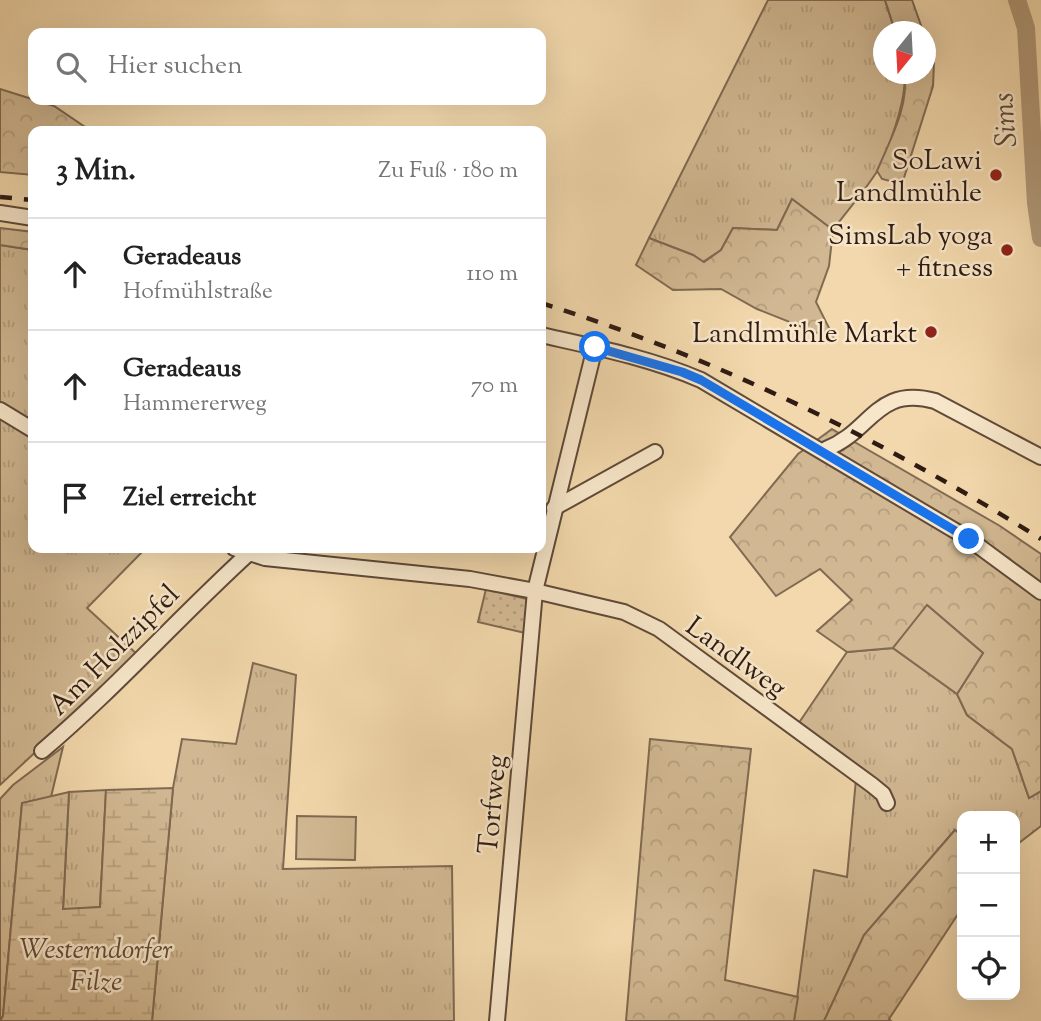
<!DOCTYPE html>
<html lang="de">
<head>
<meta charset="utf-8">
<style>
  :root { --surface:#fff; --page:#f6f6f6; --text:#222; --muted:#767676; --line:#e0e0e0 }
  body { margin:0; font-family:"Sorts Mill Goudy",serif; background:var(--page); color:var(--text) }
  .controls { position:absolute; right:21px; bottom:21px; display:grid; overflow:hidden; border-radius:14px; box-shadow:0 7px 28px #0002 }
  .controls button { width:63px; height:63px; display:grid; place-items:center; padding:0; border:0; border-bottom:2px solid var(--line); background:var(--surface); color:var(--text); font:35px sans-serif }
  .compass { position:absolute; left:873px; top:21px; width:63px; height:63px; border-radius:50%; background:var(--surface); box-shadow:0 7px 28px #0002; rotate:198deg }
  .stop { position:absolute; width:21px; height:21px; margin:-16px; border:5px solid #1a73e8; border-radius:50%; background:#fff }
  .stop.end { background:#1a73e8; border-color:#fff; box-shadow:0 2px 7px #0008 }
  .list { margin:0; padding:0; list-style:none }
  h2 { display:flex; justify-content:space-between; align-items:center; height:91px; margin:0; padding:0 28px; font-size:30px }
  h2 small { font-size:23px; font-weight:400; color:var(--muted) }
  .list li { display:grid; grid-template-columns:46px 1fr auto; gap:21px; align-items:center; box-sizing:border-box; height:112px; padding:0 28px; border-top:2px solid var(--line) }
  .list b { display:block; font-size:26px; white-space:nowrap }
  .list p { margin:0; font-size:23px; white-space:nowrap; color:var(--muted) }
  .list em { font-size:23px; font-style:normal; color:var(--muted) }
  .icon { flex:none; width:38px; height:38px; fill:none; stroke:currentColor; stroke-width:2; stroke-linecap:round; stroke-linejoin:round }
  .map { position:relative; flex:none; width:1041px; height:1021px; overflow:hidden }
  .search { position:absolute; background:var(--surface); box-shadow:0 7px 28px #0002; left:28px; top:28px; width:518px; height:77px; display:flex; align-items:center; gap:18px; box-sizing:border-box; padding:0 24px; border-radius:14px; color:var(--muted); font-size:26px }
  .panel { position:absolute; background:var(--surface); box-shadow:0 7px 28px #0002; left:28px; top:126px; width:518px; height:427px; border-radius:14px }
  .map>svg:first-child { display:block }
</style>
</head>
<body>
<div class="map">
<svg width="1041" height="1021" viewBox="0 0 1041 1021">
  <defs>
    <pattern id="grass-tufts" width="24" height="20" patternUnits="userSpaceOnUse" patternTransform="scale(1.75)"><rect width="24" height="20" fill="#d1b892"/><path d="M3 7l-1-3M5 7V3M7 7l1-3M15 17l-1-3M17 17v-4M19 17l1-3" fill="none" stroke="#b49e7d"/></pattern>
    <pattern id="forest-crowns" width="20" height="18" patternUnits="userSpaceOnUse" patternTransform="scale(1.75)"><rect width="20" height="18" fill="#d1b892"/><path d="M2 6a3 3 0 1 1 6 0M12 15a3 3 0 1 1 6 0" fill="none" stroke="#b49e7d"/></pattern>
    <pattern id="wetland-marsh" width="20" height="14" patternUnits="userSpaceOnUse" patternTransform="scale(1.75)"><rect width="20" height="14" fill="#d1b892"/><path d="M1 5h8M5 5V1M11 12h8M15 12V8" fill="none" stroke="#b49e7d"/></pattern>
    <pattern id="park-dots" width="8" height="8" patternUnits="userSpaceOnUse" patternTransform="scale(1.75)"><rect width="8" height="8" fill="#d1b892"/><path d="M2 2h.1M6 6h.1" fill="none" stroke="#b49e7d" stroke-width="1.8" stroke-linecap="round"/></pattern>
  </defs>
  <rect width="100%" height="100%" fill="#f2d8ac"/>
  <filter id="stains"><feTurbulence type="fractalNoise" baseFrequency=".00286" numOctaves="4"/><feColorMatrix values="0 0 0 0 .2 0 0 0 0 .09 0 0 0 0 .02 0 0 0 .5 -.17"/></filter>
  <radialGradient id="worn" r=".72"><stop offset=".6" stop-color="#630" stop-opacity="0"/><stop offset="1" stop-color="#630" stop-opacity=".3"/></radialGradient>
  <g fill="url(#grass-tufts)" stroke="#806a52" stroke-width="2">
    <path d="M768,0H885L895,31L884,32V74H904C908,96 888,153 876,173C863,193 847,211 833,230L792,199L777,230L733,228L721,250L703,262L693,255L649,238Z"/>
    <polygon points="0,245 33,250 33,423 0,403"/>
    <polygon points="0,417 33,436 33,548 146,548 87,608 139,656 0,785"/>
    <polygon points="893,648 957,694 967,715 1012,749 1029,798 1041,791 1041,826 1015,846 1015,816 962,816 962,836 955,830 864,935 824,1021 794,1021 814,870 847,877 856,779 792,733 847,652"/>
    <polygon points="253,663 296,675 283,869 452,866 454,1021 152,1021 173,788 182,739 236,744"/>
    <polygon points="63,747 51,797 22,803 3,1016 0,1021 0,799 13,785"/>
    <polygon points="106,790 100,907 63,910 69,792"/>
  </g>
  <g fill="url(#forest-crowns)" stroke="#806a52" stroke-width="2">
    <polygon points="885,0 912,0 923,31 895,31"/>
    <path d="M926,38L934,63L933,86L902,184L882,179L877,171C889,142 910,105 904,74H926Z"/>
    <polygon points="0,89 54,106 91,131 33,131 33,175 0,172"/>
    <polygon points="792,199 833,230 829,266 816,302 835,340 757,309 721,289 673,290 636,265 649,238 693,255 704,262 721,250 733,228 777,230"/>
    <polygon points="0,228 33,232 33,250 0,245"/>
    <polygon points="832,429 1000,526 1041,554 1041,791 1029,798 1012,749 967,715 957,694 983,653 928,606 893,648 847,652 817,631 852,600 820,569 776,596 730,537 798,454"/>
    <polygon points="650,739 751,749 725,980 798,997 794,1021 626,1021"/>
    <polygon points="955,830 962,836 962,908 889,1019 891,1021 824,1021 864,935"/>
  </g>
  <polygon fill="url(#wetland-marsh)" stroke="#806a52" stroke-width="2" points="173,788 152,1021 0,1021 3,1016 22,803 69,792 63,909 100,907 106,790"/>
  <polygon fill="url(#park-dots)" stroke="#806a52" stroke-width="2" points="486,589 527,599 528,604 525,633 478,622"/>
  <g fill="#d1b892" stroke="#806a52" stroke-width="2">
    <polygon points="927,605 983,653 957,694 893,648"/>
    <polygon points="297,816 356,817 355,860 296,859"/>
  </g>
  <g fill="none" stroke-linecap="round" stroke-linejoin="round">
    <polyline stroke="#b09878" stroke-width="18" points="1017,0 1026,28 1036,203 1041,238"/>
    <defs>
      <g id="minor">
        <polyline points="0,213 33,218"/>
        <path d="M541,335C594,347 650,358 701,380L969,539L1041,592"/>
        <polyline points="0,410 33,430"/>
        <path d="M825,453L826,449C871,432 876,385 935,401L1041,457"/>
        <polyline points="554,508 655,452"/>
        <polyline points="234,548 265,558 470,579 535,591 595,347"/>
        <path d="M42,751C115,689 178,618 248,554"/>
        <polyline points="497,1021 535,591 624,612 659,629 872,785 883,794 887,803"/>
      </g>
    </defs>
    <use href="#minor" stroke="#604a39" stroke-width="18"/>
    <use href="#minor" stroke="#f7e6c9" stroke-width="14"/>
    <g stroke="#2f1b13" stroke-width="4.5" stroke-dasharray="12 12" stroke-linecap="butt">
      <polyline points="0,197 33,200"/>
      <path d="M541,303C717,358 885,441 1041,539"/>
    </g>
  </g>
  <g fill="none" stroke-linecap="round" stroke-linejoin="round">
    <polyline stroke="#1a73e8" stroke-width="9" points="595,347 682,372 701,380 969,539"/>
  </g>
  <g fill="#8f2418" stroke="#f7e6c9" stroke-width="2.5">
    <circle cx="996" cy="175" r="7"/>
    <circle cx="1007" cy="250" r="7"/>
    <circle cx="931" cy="332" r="7"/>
  </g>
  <g text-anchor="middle" stroke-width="5" stroke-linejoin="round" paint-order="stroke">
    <g font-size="28" fill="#2f1b13" stroke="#f7e6c9" text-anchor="end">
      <text x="982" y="169">SoLawi<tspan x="982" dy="32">Landlmühle</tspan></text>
      <text x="993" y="244">SimsLab yoga<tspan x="993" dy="32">+ fitness</tspan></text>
      <text x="917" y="342">Landlmühle Markt</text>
    </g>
    <g font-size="28" fill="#2f1b13" stroke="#f7e6c9">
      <text transform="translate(113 649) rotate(-45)" y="10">Am Holzzipfel</text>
      <text transform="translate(737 656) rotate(36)" y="10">Landlweg</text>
      <text transform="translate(491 804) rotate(-85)" y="10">Torfweg</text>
    </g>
    <g font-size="28" font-style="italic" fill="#604a39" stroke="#f7e6c9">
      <text x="96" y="958">Westerndorfer<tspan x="96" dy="32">Filze</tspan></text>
    </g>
    <g font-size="30" font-style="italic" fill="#5c4736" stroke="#f7e6c9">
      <text transform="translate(1004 120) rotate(-94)" y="10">Sims</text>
    </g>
  </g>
  <rect width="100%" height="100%" filter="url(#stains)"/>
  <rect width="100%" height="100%" fill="url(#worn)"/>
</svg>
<div class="controls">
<button>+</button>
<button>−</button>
<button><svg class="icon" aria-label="locate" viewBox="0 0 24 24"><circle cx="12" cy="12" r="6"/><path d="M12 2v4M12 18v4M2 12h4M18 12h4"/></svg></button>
</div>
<svg class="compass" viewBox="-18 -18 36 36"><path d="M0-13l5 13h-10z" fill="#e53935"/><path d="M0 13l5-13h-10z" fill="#767676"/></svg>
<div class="stop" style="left:595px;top:347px"></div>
<div class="stop end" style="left:969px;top:539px"></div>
<div class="search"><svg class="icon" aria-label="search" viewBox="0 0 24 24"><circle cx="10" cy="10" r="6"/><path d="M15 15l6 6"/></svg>Hier suchen</div>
<section class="panel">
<h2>3 Min.<small>Zu Fuß · 180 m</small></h2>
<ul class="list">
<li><svg class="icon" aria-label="ahead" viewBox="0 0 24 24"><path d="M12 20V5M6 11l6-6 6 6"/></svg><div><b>Geradeaus</b><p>Hofmühlstraße</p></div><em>110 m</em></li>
<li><svg class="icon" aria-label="ahead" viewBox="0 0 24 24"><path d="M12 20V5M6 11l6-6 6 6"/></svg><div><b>Geradeaus</b><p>Hammererweg</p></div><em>70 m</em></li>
<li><svg class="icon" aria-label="arrive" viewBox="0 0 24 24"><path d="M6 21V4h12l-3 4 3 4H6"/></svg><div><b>Ziel erreicht</b></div></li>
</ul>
</section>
</div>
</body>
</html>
